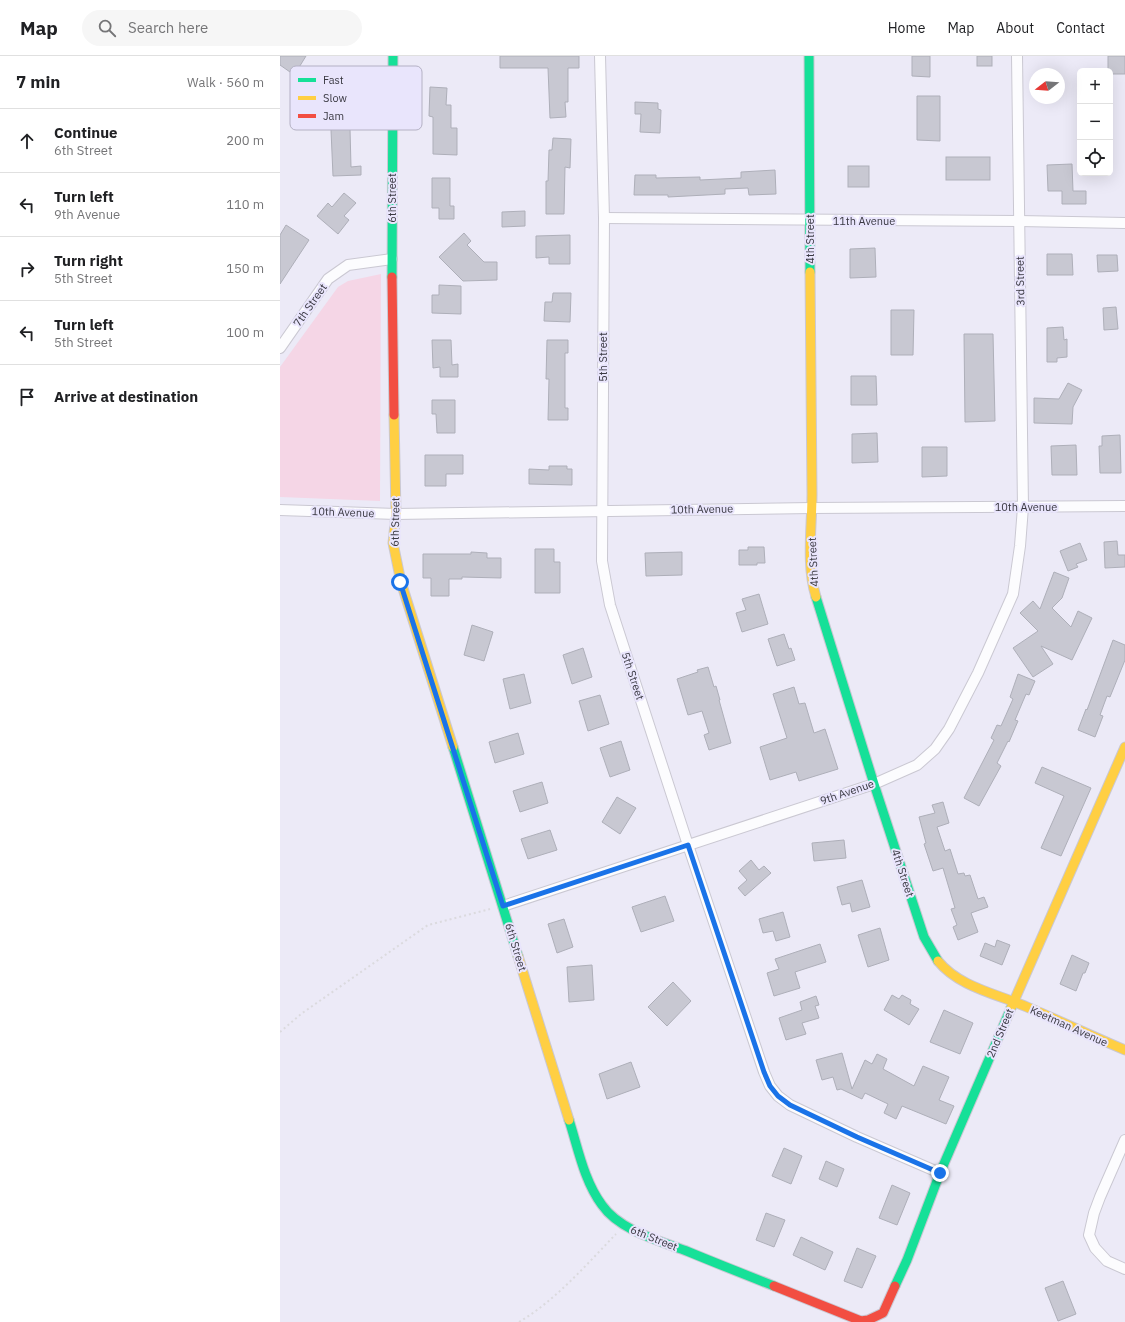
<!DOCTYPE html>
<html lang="en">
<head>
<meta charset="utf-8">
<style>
  :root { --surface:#fff; --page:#f6f6f6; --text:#202124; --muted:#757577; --line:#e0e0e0 }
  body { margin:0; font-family:"IBM Plex Sans",sans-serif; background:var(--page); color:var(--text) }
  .controls { position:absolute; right:12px; top:12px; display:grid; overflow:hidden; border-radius:6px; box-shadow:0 4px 16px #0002 }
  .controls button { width:36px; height:36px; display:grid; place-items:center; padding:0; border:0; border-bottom:1px solid var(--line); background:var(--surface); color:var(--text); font:20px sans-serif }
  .compass { position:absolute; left:749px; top:12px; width:36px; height:36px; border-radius:50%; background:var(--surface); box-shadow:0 4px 16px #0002; rotate:253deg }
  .stop { position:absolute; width:12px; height:12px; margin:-9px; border:3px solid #1a73e8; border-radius:50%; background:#fff }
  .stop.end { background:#1a73e8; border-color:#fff; box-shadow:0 1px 4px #0008 }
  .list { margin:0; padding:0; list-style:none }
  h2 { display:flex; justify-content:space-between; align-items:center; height:52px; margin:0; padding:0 16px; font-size:17px }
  h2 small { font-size:13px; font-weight:400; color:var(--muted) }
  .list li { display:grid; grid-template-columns:26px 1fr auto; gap:12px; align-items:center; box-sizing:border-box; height:64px; padding:0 16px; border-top:1px solid var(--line) }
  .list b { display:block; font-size:15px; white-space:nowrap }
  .list p { margin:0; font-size:13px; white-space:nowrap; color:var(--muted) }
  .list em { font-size:13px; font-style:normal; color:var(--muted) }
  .icon { flex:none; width:22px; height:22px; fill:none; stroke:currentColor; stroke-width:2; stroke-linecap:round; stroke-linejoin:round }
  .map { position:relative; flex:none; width:845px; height:1266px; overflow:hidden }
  header { display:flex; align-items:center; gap:24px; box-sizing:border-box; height:56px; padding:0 20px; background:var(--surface); border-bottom:1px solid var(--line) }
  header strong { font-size:19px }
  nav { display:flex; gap:22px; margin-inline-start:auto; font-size:14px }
  .search { width:280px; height:36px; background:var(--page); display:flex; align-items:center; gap:10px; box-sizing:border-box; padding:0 14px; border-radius:22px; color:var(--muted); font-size:15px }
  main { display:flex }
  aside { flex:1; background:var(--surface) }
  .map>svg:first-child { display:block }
</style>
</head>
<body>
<header>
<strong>Map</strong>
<div class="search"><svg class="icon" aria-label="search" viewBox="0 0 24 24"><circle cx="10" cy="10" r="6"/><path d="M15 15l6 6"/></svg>Search here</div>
<nav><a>Home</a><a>Map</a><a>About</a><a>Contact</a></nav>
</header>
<main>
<aside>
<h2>7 min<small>Walk · 560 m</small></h2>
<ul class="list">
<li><svg class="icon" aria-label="ahead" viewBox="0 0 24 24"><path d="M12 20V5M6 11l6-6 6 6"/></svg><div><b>Continue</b><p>6th Street</p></div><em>200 m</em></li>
<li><svg class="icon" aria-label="left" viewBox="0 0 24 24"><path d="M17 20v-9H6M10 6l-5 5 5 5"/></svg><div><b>Turn left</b><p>9th Avenue</p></div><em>110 m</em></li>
<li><svg class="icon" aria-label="right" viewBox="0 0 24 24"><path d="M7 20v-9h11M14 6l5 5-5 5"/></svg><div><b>Turn right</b><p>5th Street</p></div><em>150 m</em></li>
<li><svg class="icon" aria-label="left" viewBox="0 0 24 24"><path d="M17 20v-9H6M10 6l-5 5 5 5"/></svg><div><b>Turn left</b><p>5th Street</p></div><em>100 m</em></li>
<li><svg class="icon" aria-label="arrive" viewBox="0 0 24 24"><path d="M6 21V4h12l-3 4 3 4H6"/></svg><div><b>Arrive at destination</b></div></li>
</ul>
</aside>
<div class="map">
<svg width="845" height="1266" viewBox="0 0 845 1266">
  <rect width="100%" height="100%" fill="#eceaf7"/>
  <polygon fill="#f5d6e6" points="101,218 100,445 0,441 0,311 58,231 68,225"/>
  <g fill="#c8c8d2" stroke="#aeafb9">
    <polygon points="0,0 26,0 18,13 14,11 10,16 0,9"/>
    <polygon points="220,0 299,0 299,12 288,12 288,46 285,46 286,61 270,62 268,12 220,12"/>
    <polygon points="632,0 650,0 650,21 632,20"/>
    <rect x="697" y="0" width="15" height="10"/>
    <polygon points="828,0 845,0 845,18 830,18 830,15 828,15"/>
    <polygon points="72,18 74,41 65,40 65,63 79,62 79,73 70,73 71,111 81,110 81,119 53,120 50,51 31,48 39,21 49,25 50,20"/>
    <polygon points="150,31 167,32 166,49 171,49 171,72 177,72 177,99 153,98 153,61 149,60"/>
    <polygon points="637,40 660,40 660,85 637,84"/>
    <polygon points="355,46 378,47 378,53 381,54 380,77 360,76 361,58 355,58"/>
    <polygon points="273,82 291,83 290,112 285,111 284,158 266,158 266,125 268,125 269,94 272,94"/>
    <rect x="666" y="101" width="44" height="23"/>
    <polygon points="792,108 793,135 806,135 806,148 782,148 782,135 768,135 767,109"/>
    <rect x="568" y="110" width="21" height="21"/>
    <polygon points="495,114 496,138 469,139 468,132 445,133 445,138 388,141 388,139 354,139 355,119 376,119 376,122 420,121 420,124 461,122 461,116"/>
    <polygon points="152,122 170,122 170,150 174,150 174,163 159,163 159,152 152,152"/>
    <polygon points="64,137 76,147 64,160 69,164 58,178 37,160 48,147 52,151"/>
    <polygon points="245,155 245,170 222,171 222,156"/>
    <polygon points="6,169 29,184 0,228 0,179"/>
    <polygon points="184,177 191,185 187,189 204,206 217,206 217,224 183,225 159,201"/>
    <polygon points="290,179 290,208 269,208 269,201 256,202 256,180"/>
    <polygon points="595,192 596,221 570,222 570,193"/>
    <polygon points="767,198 792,198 793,219 767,219"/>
    <polygon points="817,199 837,199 838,215 818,216"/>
    <polygon points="159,229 181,230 181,258 152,257 152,239 159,239"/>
    <polygon points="273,237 291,237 290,266 264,265 265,246 272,246"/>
    <polygon points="836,251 838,273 824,274 823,252"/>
    <polygon points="611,254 634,254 633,299 611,299"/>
    <polygon points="783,271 784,284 787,283 787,301 777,302 777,306 767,306 767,272"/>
    <polygon points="684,278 713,278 715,365 685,366"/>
    <polygon points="152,284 171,284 172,309 178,308 178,321 160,321 160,311 153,312"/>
    <polygon points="267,284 288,284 288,297 285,297 285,352 288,352 288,364 268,364 269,323 266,323"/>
    <polygon points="571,320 596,320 597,349 571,349"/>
    <polygon points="788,327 802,334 793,351 792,368 754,367 754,342 779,343"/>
    <polygon points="152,344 175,344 175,377 157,377 156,358 152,358"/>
    <polygon points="597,377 598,406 572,407 572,378"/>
    <polygon points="840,379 841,417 820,417 819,390 822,390 822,380"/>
    <polygon points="796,389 797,419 772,419 771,390"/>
    <polygon points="642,391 667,391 667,420 642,421"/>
    <polygon points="145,399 183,399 183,418 166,418 166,430 145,430"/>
    <polygon points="269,410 287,410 287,413 292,413 292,429 249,428 249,413 269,414"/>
    <polygon points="837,485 838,499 845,499 845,511 825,512 824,486"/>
    <polygon points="800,487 807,504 796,508 798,511 788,515 780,495"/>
    <polygon points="468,491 484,491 485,507 477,507 477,509 459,509 459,494 468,494"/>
    <polygon points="255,493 274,493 274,506 280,506 280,537 255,537"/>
    <polygon points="191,496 207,497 207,502 221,502 221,522 182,521 182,523 169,523 169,540 151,540 151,522 143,522 143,498 191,498"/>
    <polygon points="402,496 402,519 366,520 365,497"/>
    <polygon points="774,516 789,522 782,542 772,552 791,571 798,555 812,562 792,604 761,590 773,608 753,621 733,592 758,575 740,557 753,545 760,553"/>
    <polygon points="479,538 488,568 462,576 456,557 466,554 462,543"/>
    <polygon points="192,569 213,576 204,605 184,599"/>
    <polygon points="504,578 509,593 511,592 515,604 497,610 488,583"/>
    <polygon points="833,584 845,589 845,604 830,641 827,640 820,659 823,660 815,681 798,674 806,653 807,654"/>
    <polygon points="303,592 312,621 292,628 283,599"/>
    <polygon points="428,611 434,631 436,630 440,644 439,644 451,687 429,694 424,679 429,677 422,655 408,659 397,623 418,616 417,614"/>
    <polygon points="244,618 251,647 230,653 223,623"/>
    <polygon points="738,618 755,625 749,639 746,638 735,664 738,665 729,686 728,685 717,707 721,710 699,750 684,742 714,684 711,682 717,669 721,670 733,643 730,641"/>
    <polygon points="514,631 519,648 525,647 534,677 545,673 558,713 519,725 516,716 490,724 480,691 507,682 493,638"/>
    <polygon points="320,639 329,668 308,675 299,645"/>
    <polygon points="238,677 244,698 215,707 209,686"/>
    <polygon points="341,685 350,714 330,721 320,692"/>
    <polygon points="762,711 811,732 781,800 761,792 784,740 755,727"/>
    <polygon points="262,726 268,747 240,756 233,735"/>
    <polygon points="337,741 356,752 340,778 322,766"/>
    <polygon points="663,746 669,767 657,771 665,795 670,793 678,818 684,817 685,820 690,819 698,843 704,841 708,851 691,857 698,876 678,884 673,871 677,869 671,853 675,852 663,812 653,815 644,788 646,787 639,761 655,757 652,749"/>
    <polygon points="270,774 277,794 248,803 241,783"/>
    <polygon points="564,784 566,802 534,805 532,787"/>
    <polygon points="471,804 479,814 484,810 491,817 465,840 458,832 467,824 459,815"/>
    <polygon points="582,824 590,851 572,856 570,847 562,849 557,831"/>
    <polygon points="385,840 394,865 361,876 352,851"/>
    <polygon points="503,856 510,881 496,885 493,875 483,877 479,863"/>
    <polygon points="284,863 293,891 277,897 268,868"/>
    <polygon points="600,872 609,904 588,911 578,879"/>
    <polygon points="717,884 730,889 722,909 700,900 705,887 715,891"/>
    <polygon points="540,888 546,906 515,916 520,932 494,940 487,917 499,913 495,903"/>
    <polygon points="792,899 809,907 805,917 803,917 796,935 780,928"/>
    <polygon points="312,909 314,944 289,946 287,911"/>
    <polygon points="393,926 411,945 387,970 368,951"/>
    <polygon points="612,939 619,943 622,939 631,944 630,948 639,953 629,969 604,954"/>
    <polygon points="536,940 539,949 535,950 539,962 522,967 526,978 506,984 499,962 522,954 520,946"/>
    <polygon points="664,954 693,967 680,998 650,986"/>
    <polygon points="562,997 572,1033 585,1004 592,1008 597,998 607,1003 603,1013 634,1030 643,1010 669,1021 659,1044 674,1050 666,1068 622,1050 616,1063 604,1057 608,1048 585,1037 582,1043 561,1033 557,1034 553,1021 542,1024 536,1004"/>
    <polygon points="351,1006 360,1031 327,1043 319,1018"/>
    <polygon points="504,1092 522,1100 511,1128 492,1120"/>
    <polygon points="546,1105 564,1113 557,1131 539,1123"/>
    <polygon points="612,1129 630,1137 617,1169 599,1162"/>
    <polygon points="486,1157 505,1164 494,1191 476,1184"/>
    <polygon points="521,1181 553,1196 545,1214 513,1199"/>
    <polygon points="577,1192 596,1200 582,1232 564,1225"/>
    <polygon points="783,1225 796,1258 778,1265 765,1232"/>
  </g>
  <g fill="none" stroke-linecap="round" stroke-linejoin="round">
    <defs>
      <g id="street">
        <polyline points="320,0 324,162 322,505 330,549 408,789 484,1016 490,1030 498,1040 510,1049 577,1081 660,1117"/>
        <polyline points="324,162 739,165 845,167"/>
        <polyline points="0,292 48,223 68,209 112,203"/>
        <polyline points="0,454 116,458 532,452 845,450"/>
        <polyline points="223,850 594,728 637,709 655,693 669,673 698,617 733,538 740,490 743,451 737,0"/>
        <polyline points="845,1084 820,1141 814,1157 809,1179 815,1192 827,1205 845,1213"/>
      </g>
      <g id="fast">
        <polyline points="529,0 530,216"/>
        <polyline points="112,221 113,0"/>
        <polyline points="536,541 594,728 644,881 658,905"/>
        <polyline points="173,691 238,900"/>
        <path d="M289,1064C298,1092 304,1125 322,1149C340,1175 381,1185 409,1196C438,1208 466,1219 494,1230"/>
        <polyline points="615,1230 627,1204 660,1117 731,952"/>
      </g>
      <g id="slow">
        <path d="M530,216C531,290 531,364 532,438C532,472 526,508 536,541"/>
        <polyline points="114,359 116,458 113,487 121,526 173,691"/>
        <polyline points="238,900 289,1064"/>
        <path d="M658,905C679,931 717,938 747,951C780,965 812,980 845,994"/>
        <polyline points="731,952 845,691"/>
      </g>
      <g id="jam">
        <polyline points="112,221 114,359"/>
        <polyline points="494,1230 581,1265 588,1264 603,1257 615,1230"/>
      </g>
    </defs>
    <use href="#street" stroke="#cac8d2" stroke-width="12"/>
    <use href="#fast" stroke="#cac8d2" stroke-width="11"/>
    <use href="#slow" stroke="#cac8d2" stroke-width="11"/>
    <use href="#jam" stroke="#cac8d2" stroke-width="11"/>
    <g stroke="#dbdade" stroke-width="2" stroke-dasharray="2 3" stroke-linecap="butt">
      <polyline points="0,976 21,958 148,869 210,853"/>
      <path d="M239,1266C276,1244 306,1209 336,1178"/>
    </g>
    <use href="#street" stroke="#fcfcfe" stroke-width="10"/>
    <use href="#fast" stroke="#16e098" stroke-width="9"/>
    <use href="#slow" stroke="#ffcf43" stroke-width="9"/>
    <use href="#jam" stroke="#f24e42" stroke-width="9"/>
  </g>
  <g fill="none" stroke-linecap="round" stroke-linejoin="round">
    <polyline stroke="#1a73e8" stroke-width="5" points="120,526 223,850 408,789 484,1016 490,1030 498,1040 510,1049 577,1081 660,1117"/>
  </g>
  <g text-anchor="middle" stroke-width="4" stroke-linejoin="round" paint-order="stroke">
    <g font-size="11" fill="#393841" stroke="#e9e5fc">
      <text transform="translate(112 142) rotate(-90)" y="4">6th Street</text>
      <text x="584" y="169">11th Avenue</text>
      <text transform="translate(530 183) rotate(-90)" y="4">4th Street</text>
      <text transform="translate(740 225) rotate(-91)" y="4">3rd Street</text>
      <text transform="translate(30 249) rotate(-55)" y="4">7th Street</text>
      <text transform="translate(323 301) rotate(-90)" y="4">5th Street</text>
      <text x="746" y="455">10th Avenue</text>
      <text transform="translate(422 453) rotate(-1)" y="4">10th Avenue</text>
      <text transform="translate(63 456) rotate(2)" y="4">10th Avenue</text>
      <text transform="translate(115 466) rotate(-89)" y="4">6th Street</text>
      <text transform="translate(533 506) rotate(-93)" y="4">4th Street</text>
      <text transform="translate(353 620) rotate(72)" y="4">5th Street</text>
      <text transform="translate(567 736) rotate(-19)" y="4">9th Avenue</text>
      <text transform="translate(623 817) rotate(72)" y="4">4th Street</text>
      <text transform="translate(236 891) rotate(73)" y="4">6th Street</text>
      <text transform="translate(789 970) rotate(24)" y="4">Keetman Avenue</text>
      <text transform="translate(720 977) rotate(-67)" y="4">2nd Street</text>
      <text transform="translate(374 1182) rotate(22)" y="4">6th Street</text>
    </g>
  </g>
  <rect x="10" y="10" width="132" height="64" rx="6" fill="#e9e5fc" stroke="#b4b1c4" stroke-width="1"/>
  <rect x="18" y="22" width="18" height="4" fill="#16e098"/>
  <rect x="18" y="40" width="18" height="4" fill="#ffcf43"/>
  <rect x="18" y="58" width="18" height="4" fill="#f24e42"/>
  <g font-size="11" fill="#393841">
    <text x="43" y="28">Fast</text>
    <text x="43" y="46">Slow</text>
    <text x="43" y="64">Jam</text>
  </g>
</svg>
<div class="controls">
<button>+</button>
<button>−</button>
<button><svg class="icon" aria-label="locate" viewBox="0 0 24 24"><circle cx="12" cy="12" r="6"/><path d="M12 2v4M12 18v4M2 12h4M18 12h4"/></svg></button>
</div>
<svg class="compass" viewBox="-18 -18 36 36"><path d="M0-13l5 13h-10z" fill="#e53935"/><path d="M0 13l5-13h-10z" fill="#757577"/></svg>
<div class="stop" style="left:120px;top:526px"></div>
<div class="stop end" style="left:660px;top:1117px"></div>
</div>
</main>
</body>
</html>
